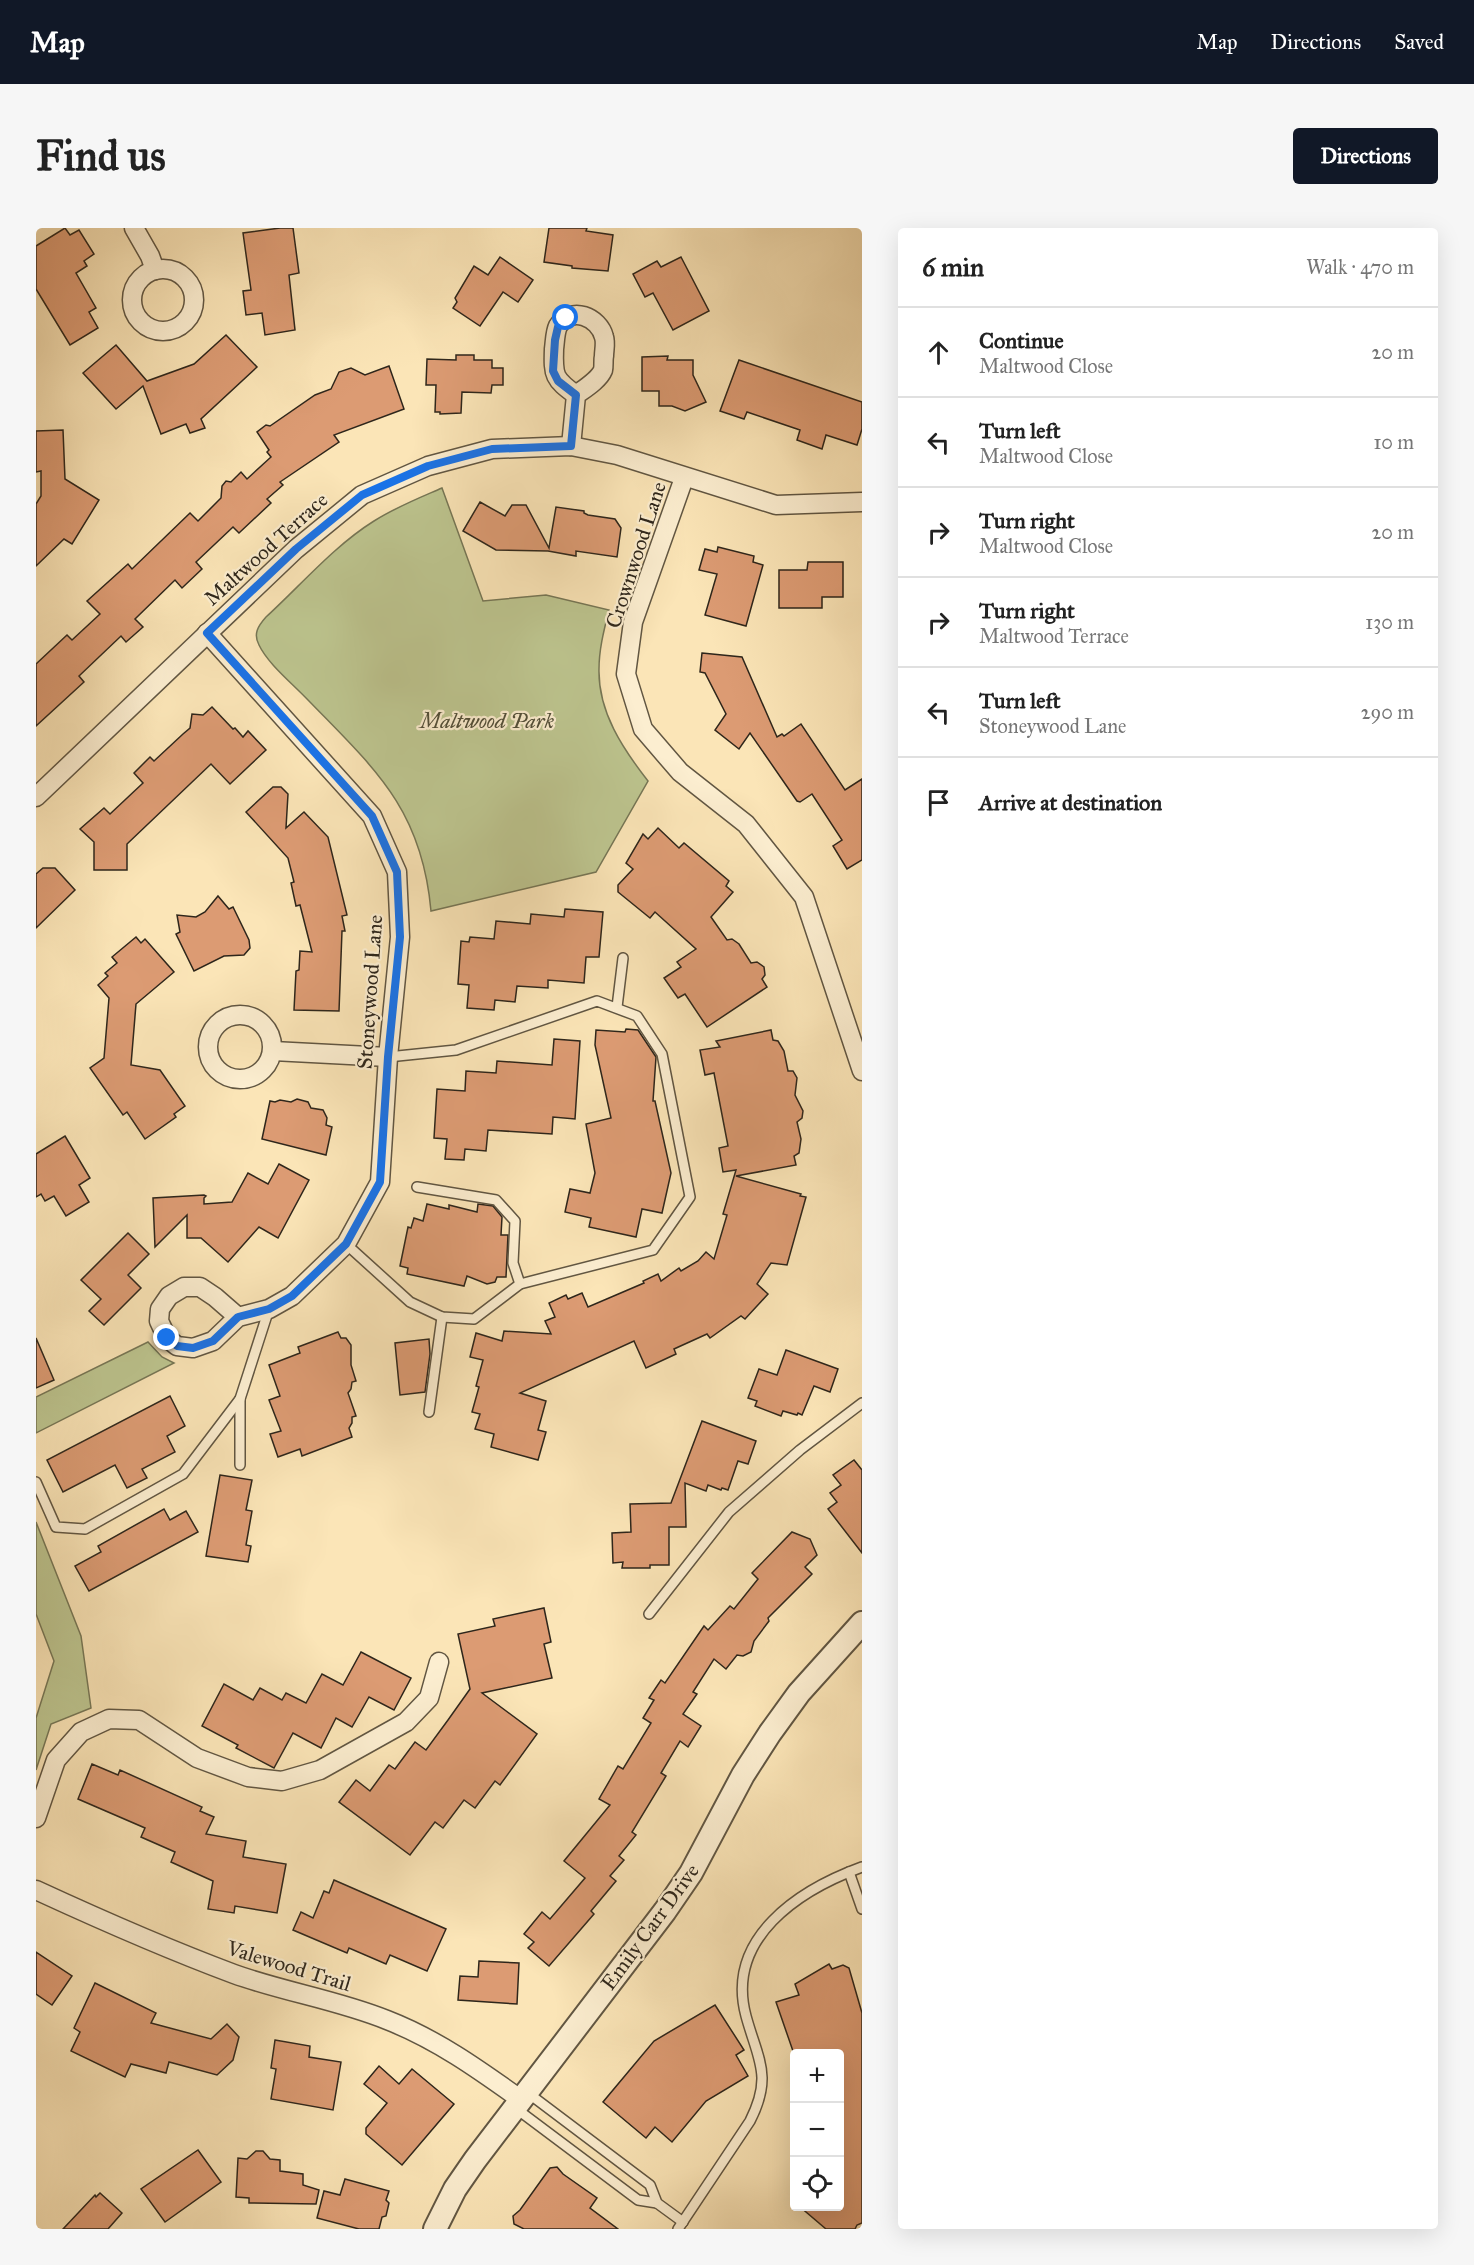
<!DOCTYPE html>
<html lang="en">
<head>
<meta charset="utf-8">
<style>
  :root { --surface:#fff; --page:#f6f6f6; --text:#222; --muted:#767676; --line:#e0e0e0; --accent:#111827 }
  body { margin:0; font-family:"IM FELL Great Primer",serif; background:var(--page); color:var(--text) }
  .controls { position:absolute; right:18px; bottom:18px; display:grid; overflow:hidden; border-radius:6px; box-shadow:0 6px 24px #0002 }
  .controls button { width:54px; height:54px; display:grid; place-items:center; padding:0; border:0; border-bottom:2px solid var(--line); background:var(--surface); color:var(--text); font:30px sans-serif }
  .stop { position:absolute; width:18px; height:18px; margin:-14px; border:4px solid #1a73e8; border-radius:50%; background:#fff }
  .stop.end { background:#1a73e8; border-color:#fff; box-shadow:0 2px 6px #0008 }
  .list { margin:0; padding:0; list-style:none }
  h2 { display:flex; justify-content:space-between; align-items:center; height:78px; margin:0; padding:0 24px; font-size:26px }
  h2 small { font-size:20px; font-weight:400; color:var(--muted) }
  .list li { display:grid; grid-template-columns:39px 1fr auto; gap:18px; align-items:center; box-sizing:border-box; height:90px; padding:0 24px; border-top:2px solid var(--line) }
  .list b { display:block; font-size:22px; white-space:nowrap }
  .list p { margin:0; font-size:20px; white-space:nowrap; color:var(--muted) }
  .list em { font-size:20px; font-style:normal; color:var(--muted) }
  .icon { flex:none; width:33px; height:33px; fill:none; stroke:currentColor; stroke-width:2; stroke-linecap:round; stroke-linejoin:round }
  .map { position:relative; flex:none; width:826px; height:2001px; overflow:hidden; border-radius:6px }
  header { display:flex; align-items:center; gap:36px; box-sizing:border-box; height:84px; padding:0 30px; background:var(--accent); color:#fff }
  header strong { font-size:28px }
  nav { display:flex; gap:33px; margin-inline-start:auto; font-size:21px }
  .intro { display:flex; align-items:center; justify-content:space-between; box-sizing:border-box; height:144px; padding:0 36px }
  h1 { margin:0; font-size:42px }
  .button { padding:15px 27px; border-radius:6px; background:var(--accent); color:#fff; font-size:21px; font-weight:700 }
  main { display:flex; gap:36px; padding:0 36px }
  aside { flex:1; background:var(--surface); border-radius:6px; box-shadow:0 6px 24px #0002 }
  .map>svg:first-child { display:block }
</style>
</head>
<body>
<header>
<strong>Map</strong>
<nav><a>Map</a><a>Directions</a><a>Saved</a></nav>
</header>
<div class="intro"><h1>Find us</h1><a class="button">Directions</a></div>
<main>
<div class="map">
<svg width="826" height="2001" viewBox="0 0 826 2001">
  <rect width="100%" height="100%" fill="#fbe5b7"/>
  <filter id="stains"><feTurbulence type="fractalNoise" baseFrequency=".00333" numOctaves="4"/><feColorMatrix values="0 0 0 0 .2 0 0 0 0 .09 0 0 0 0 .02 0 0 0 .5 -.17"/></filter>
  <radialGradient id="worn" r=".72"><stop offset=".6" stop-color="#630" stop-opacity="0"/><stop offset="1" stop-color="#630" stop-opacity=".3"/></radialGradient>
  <g fill="#bdc58f" stroke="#767655" stroke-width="1.5">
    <path d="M406,260L447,373L510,367L573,382C568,402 563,421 563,441C562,484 587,521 612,553L560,644L395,683C386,581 339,541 272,472C257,456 232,436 223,417C217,406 222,398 230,389C265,357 298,318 338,293C360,279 383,270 406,260Z"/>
    <polygon points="112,1114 126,1129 138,1135 0,1205 0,1169"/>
    <polygon points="0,1294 45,1408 55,1480 15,1496 0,1542 0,1490 18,1433 0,1386"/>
  </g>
  <g fill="#dc9b73" stroke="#2e261b" stroke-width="1.5">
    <polygon points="29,0 34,7 43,2 58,26 48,33 51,38 40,45 60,80 53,84 62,100 34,117 0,61 0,18"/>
    <polygon points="244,0 257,0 263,45 253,47 259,102 229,107 226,85 210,87 207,63 215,62 207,5"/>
    <polygon points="513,0 551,0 550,3 577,7 572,43 536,40 536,38 508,34"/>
    <polygon points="464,29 497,52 482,74 467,64 444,98 417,80 421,74 419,70 438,38 452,47"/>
    <polygon points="645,29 673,83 637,102 617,65 609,69 597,46 621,33 625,39"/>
    <polygon points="190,107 221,139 165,191 169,200 154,205 150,196 125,206 107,158 80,181 47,145 80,117 111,153 158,136"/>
    <polygon points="420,127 438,127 438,132 456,132 456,140 467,140 467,157 456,157 455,165 426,164 425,185 404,186 404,184 399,184 400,157 390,157 391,131 420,132"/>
    <polygon points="632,128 631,132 657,132 657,147 670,174 649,183 636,178 623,178 623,163 606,163 606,129"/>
    <polygon points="703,132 826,174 826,201 821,217 790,207 786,221 761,212 764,202 711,184 708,191 684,183"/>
    <polygon points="353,138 368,181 298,207 303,214 244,254 247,257 231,271 235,275 203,305 197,299 160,334 166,341 146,360 139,352 99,391 107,399 90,414 85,408 43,448 48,454 0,498 0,436 31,407 36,412 64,386 51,373 92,336 96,341 154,285 162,293 185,270 186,258 190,253 195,254 205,244 211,251 235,229 231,224 233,222 221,204 230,197 234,198 279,167 295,161 303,144 315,140 329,147"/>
    <polygon points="27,202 29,251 63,272 36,316 28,311 0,338 0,276 5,268 5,243 0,244 0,203"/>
    <polygon points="444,274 469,288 476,277 490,277 513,320 520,279 548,283 548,285 552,287 579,291 585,300 581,329 540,323 540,328 512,323 460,322 427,303"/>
    <polygon points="682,319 718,328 717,334 727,337 710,398 669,387 681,346 663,342 669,321 681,324"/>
    <polygon points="772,334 807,334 807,369 786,369 786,380 743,380 743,342 771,342"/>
    <polygon points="666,425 706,429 741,509 746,506 748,508 765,496 809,562 826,551 826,632 811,641 797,618 806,612 776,566 764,574 761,573 714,505 703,521 679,502 690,486 669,445 664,444"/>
    <polygon points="176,479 197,501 199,500 207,509 212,503 230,522 194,556 175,536 91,616 91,642 58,642 58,614 44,601 68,580 74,586 107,555 98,545 114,529 118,533 147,506 154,500 156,486 167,487"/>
    <polygon points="237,559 245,559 252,566 250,600 268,584 292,609 311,687 306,688 309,703 306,703 303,783 258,782 260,743 263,742 264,723 276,724 264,677 260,678 255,655 258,654 252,630 210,584"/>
    <polygon points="622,600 643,620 648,615 693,653 690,658 697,664 675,689 691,712 696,711 703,716 715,735 721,734 728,739 729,747 726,751 731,759 671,799 649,766 642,770 628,750 645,739 641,734 660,721 619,684 614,690 582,664 582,657 597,641 590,635 607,606 612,611"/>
    <polygon points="7,640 19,640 39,662 0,700 0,646"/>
    <polygon points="182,668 193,681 197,679 213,712 214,720 208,727 188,728 158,743 140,706 144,704 141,687 160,689 169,684"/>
    <polygon points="529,681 567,684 563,729 550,729 548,755 512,752 512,760 481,758 479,774 459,772 458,782 431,780 433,757 422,756 425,713 433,714 434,709 458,711 460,693 494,696 495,686 528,689"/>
    <polygon points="100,709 105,715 109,711 138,744 100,776 95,837 124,842 149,878 138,886 140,889 109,911 91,884 87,887 54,840 68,830 73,770 62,757 72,748 69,745 81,735 76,729"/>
    <polygon points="590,801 602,802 620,829 617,873 619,873 635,945 626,985 606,981 600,1009 553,999 555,990 529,984 534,961 554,965 559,945 550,896 575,890 559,817 560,802 589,804"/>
    <polygon points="735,802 737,812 742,813 748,823 752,843 757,843 761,850 759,867 767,883 766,890 761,894 765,911 763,925 758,928 760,937 700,948 765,966 764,968 770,969 751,1037 735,1035 721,1056 732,1066 709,1091 705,1088 674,1110 671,1106 638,1121 640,1126 610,1140 598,1113 484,1165 510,1173 502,1202 510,1204 502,1232 455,1219 458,1206 439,1201 444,1186 436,1184 443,1159 440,1158 447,1132 434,1129 440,1105 466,1113 468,1103 515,1106 509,1093 519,1089 513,1075 530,1067 532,1071 546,1065 552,1079 608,1055 607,1053 622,1046 625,1053 643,1040 645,1043 662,1033 670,1024 678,1031 691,987 687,986 700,942 687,944 683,920 692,918 678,845 669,847 664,822 684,819 680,813"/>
    <polygon points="518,811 544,813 539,891 517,889 516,906 452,902 450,923 429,921 428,932 409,931 411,911 398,910 401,861 429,863 430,843 460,845 461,833 516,837"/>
    <polygon points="261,871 272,874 275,880 287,882 291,890 290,897 296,899 290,927 226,911 234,873 239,874 244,872 255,874"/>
    <polygon points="29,908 54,950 43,957 53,974 30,988 18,968 9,973 5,966 0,969 0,926"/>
    <polygon points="243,936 273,952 242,1010 223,999 192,1034 165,1010 151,1010 151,987 119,1019 117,970 168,967 170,968 168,970 168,976 196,974 212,945 232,956"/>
    <polygon points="391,976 413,981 413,977 441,984 442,976 457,978 466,989 465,1007 472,1007 470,1049 461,1049 459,1054 451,1056 431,1048 428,1058 371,1046 372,1040 364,1038 372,999 375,1000 378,990 387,993"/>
    <polygon points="92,1005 113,1026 92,1047 105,1060 68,1097 53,1083 65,1071 45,1052"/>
    <polygon points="302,1104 305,1110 310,1110 315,1117 315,1137 320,1153 316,1154 315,1161 312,1165 320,1188 316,1189 316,1195 313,1200 316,1209 266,1228 264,1221 242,1229 234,1206 245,1203 233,1172 244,1168 233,1137 264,1125 262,1119"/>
    <polygon points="0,1110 18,1152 0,1160"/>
    <polygon points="393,1111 394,1126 389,1164 364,1167 359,1115"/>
    <polygon points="750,1122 802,1141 794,1164 778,1158 766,1187 762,1185 761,1187 747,1183 745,1188 719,1178 721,1173 712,1170 723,1141 741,1147"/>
    <polygon points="134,1168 149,1198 131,1208 139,1224 106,1241 111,1250 91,1260 79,1237 27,1264 11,1232"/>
    <polygon points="666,1193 720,1213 712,1236 702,1233 692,1262 686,1260 685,1262 672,1257 670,1263 649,1255 650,1299 633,1299 633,1337 614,1337 614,1340 586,1340 587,1334 577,1335 576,1305 595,1304 594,1276 635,1275"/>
    <polygon points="818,1232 826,1242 826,1325 792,1281 801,1274 794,1265 805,1257 797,1247"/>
    <polygon points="184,1247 216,1252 210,1282 216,1283 210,1317 215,1318 212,1334 170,1328"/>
    <polygon points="128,1281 134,1292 150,1283 162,1304 53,1363 39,1338 65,1324 62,1318"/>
    <polygon points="756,1304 774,1311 781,1327 769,1339 776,1346 732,1390 733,1393 718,1413 715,1424 707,1428 701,1427 690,1441 678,1431 657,1464 661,1466 647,1486 665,1498 652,1519 644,1513 625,1545 630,1548 596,1604 600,1607 583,1628 588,1632 574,1648 580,1653 555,1683 558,1686 513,1738 492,1720 498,1714 488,1706 506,1684 514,1691 549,1650 528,1633 574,1577 563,1571 582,1538 587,1541 615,1495 607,1490 618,1472 613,1470 625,1452 629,1455 668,1398 672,1402 694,1378 698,1381 722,1351 716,1345"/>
    <polygon points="508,1380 515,1414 508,1416 516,1450 446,1465 501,1506 464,1557 459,1553 439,1580 428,1572 407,1600 399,1594 374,1627 303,1574 320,1552 334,1563 353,1537 359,1541 379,1514 390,1522 412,1492 434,1461 422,1406 459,1398 457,1391"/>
    <polygon points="325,1424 375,1450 358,1482 333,1469 316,1499 300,1490 285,1520 257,1505 238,1540 200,1520 202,1517 166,1498 188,1456 217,1472 224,1460 246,1472 250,1465 270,1475 286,1446 307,1457"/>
    <polygon points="56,1536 82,1547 84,1542 166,1579 164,1583 178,1589 170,1606 210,1613 207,1629 250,1636 241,1685 199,1678 198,1685 172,1681 177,1653 135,1634 139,1624 105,1609 109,1600 42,1571"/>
    <polygon points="298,1652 410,1701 391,1743 354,1727 350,1736 313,1720 311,1725 257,1702 265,1684 277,1690 288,1663 293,1665"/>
    <polygon points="0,1724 36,1748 16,1777 0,1766"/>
    <polygon points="443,1733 483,1735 481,1776 422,1772 424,1748 442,1749"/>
    <polygon points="793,1736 796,1741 807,1737 813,1740 826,1785 826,1995 821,1997 819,2001 790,2001 763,1978 804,1978 804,1826 758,1826 740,1774 763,1767 759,1756"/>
    <polygon points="59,1755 120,1785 115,1795 175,1811 191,1796 203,1809 197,1832 181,1847 133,1834 130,1845 95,1836 89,1849 35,1823 44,1804 38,1800"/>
    <polygon points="679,1777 708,1822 700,1827 712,1848 670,1873 636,1914 619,1899 610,1910 567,1874 618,1813"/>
    <polygon points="239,1812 274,1818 273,1829 305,1834 297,1882 235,1871 240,1841 235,1840"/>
    <polygon points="343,1838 363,1856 376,1841 418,1876 366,1937 330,1906 330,1900 351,1875 328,1856"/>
    <polygon points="162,1922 185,1954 129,1994 105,1961"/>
    <polygon points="220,1923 227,1923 234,1931 244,1932 244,1943 267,1946 267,1957 283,1962 280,1976 213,1975 213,1970 200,1969 202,1930 211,1931"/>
    <polygon points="521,1939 527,1946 561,1970 554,1980 582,2001 488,2001 478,1996 477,1988 484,1982 514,1940"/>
    <polygon points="309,1951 353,1963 350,1972 353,1975 350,1988 346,1989 343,2001 323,2001 281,1990 288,1963 304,1967"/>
    <polygon points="64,1965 86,1985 72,2001 27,2001 59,1967 60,1969"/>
  </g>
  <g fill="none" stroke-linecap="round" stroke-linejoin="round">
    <defs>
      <g id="service">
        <polyline points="581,779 587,730"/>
        <polyline points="381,959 460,972 479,993 477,1035 484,1056"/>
        <polyline points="310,1016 374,1074 406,1089 438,1091 484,1056 617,1022 654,969 626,826 601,788 561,773 420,822 352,829"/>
        <polyline points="393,1184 406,1089"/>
        <polyline points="204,1237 204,1171 233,1081"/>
        <polyline points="0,1254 20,1299 49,1301 147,1246 204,1171"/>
        <polyline points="613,1386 693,1284 764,1222 826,1175"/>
        <polyline points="813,1644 826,1681"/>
        <polyline points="492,1865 614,1957 621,1975 647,1994"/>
        <polyline points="478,1879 602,1972 621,1975"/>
        <path d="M642,2001L714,1893C737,1848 722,1832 710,1788C689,1710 763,1662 826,1639"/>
      </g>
      <g id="minor">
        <polyline points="98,0 114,28 119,42"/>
        <circle cx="127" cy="72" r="31"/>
        <path d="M535,218L540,167C548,161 563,152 567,142C568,138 567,132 568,128C568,122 570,115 568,109C563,89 535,77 522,98C519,104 519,114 518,121C517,148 518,151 540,167"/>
        <polyline points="648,250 597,394 590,446 607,501 644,544 710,596 768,669 826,843"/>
        <polyline points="171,405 336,588 361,644 364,709 352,829 344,954 310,1016 256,1068 233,1081 202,1089 177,1113 157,1120 141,1118 131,1110 123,1093 124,1081 133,1068 148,1059 164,1059 179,1069 202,1089"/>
        <polyline points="0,569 260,321 326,267 392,238 456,221 535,218 581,227 740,277 826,274"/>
        <circle cx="204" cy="819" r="32"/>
        <polyline points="237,823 352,829"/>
        <polyline points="0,1590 20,1532 45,1504 73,1491 103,1492 161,1530 212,1549 246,1553 284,1542 370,1494 393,1470 403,1434"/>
        <path d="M0,1662C65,1692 131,1721 198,1746C248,1764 302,1772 351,1792C400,1811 442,1841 484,1871"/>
      </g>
      <polyline id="tertiary" points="399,2001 419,1961 439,1932 629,1683 655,1645 707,1547 734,1505 763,1465 826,1395"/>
    </defs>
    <use href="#service" stroke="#615642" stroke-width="12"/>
    <use href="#minor" stroke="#615642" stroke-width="21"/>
    <use href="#tertiary" stroke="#615642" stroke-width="26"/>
    <use href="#service" stroke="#fceed0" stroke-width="9"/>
    <use href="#minor" stroke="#fceed0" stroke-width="18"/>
    <use href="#tertiary" stroke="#fceed0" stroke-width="22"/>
  </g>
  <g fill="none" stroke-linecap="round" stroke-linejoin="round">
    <polyline stroke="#1a73e8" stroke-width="8" points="131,1110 141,1118 157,1120 177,1113 202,1089 233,1081 256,1068 310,1016 344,954 352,829 364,709 361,644 336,588 171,405 260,321 326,267 392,238 456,221 535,218 540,167 522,153 517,143 519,112 522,99 530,90"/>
  </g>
  <g text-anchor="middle" stroke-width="4.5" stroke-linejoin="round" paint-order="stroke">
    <g font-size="21" fill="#2e261b" stroke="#fceed0">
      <text transform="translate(230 321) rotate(-42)" y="7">Maltwood Terrace</text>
      <text transform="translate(600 327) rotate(-72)" y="7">Crownwood Lane</text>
      <text transform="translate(334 764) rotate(-86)" y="7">Stoneywood Lane</text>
      <text transform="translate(614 1699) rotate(-54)" y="7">Emily Carr Drive</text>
      <text transform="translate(253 1738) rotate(17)" y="7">Valewood Trail</text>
    </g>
    <g font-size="21" font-style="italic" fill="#524e38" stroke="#fceed0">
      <text x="451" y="500">Maltwood Park</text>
    </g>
  </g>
  <rect width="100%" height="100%" filter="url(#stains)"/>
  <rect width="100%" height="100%" fill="url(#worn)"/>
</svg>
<div class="controls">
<button>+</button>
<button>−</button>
<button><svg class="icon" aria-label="locate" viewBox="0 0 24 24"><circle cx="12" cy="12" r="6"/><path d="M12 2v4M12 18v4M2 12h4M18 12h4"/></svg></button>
</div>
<div class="stop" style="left:530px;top:90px"></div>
<div class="stop end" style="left:131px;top:1110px"></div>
</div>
<aside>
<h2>6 min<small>Walk · 470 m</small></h2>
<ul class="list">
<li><svg class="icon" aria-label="ahead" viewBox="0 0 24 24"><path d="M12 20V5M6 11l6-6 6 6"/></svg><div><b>Continue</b><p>Maltwood Close</p></div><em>20 m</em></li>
<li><svg class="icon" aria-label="left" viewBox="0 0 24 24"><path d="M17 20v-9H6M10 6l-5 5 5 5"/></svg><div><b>Turn left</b><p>Maltwood Close</p></div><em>10 m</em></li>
<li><svg class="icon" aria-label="right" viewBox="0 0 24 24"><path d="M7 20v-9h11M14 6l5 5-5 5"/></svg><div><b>Turn right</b><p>Maltwood Close</p></div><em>20 m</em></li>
<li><svg class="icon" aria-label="right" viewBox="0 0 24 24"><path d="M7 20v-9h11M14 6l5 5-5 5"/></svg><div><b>Turn right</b><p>Maltwood Terrace</p></div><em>130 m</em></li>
<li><svg class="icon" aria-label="left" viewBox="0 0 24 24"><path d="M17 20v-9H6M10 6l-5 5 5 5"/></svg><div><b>Turn left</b><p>Stoneywood Lane</p></div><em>290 m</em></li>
<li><svg class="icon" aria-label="arrive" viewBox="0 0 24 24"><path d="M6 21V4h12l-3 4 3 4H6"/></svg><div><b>Arrive at destination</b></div></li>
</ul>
</aside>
</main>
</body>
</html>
